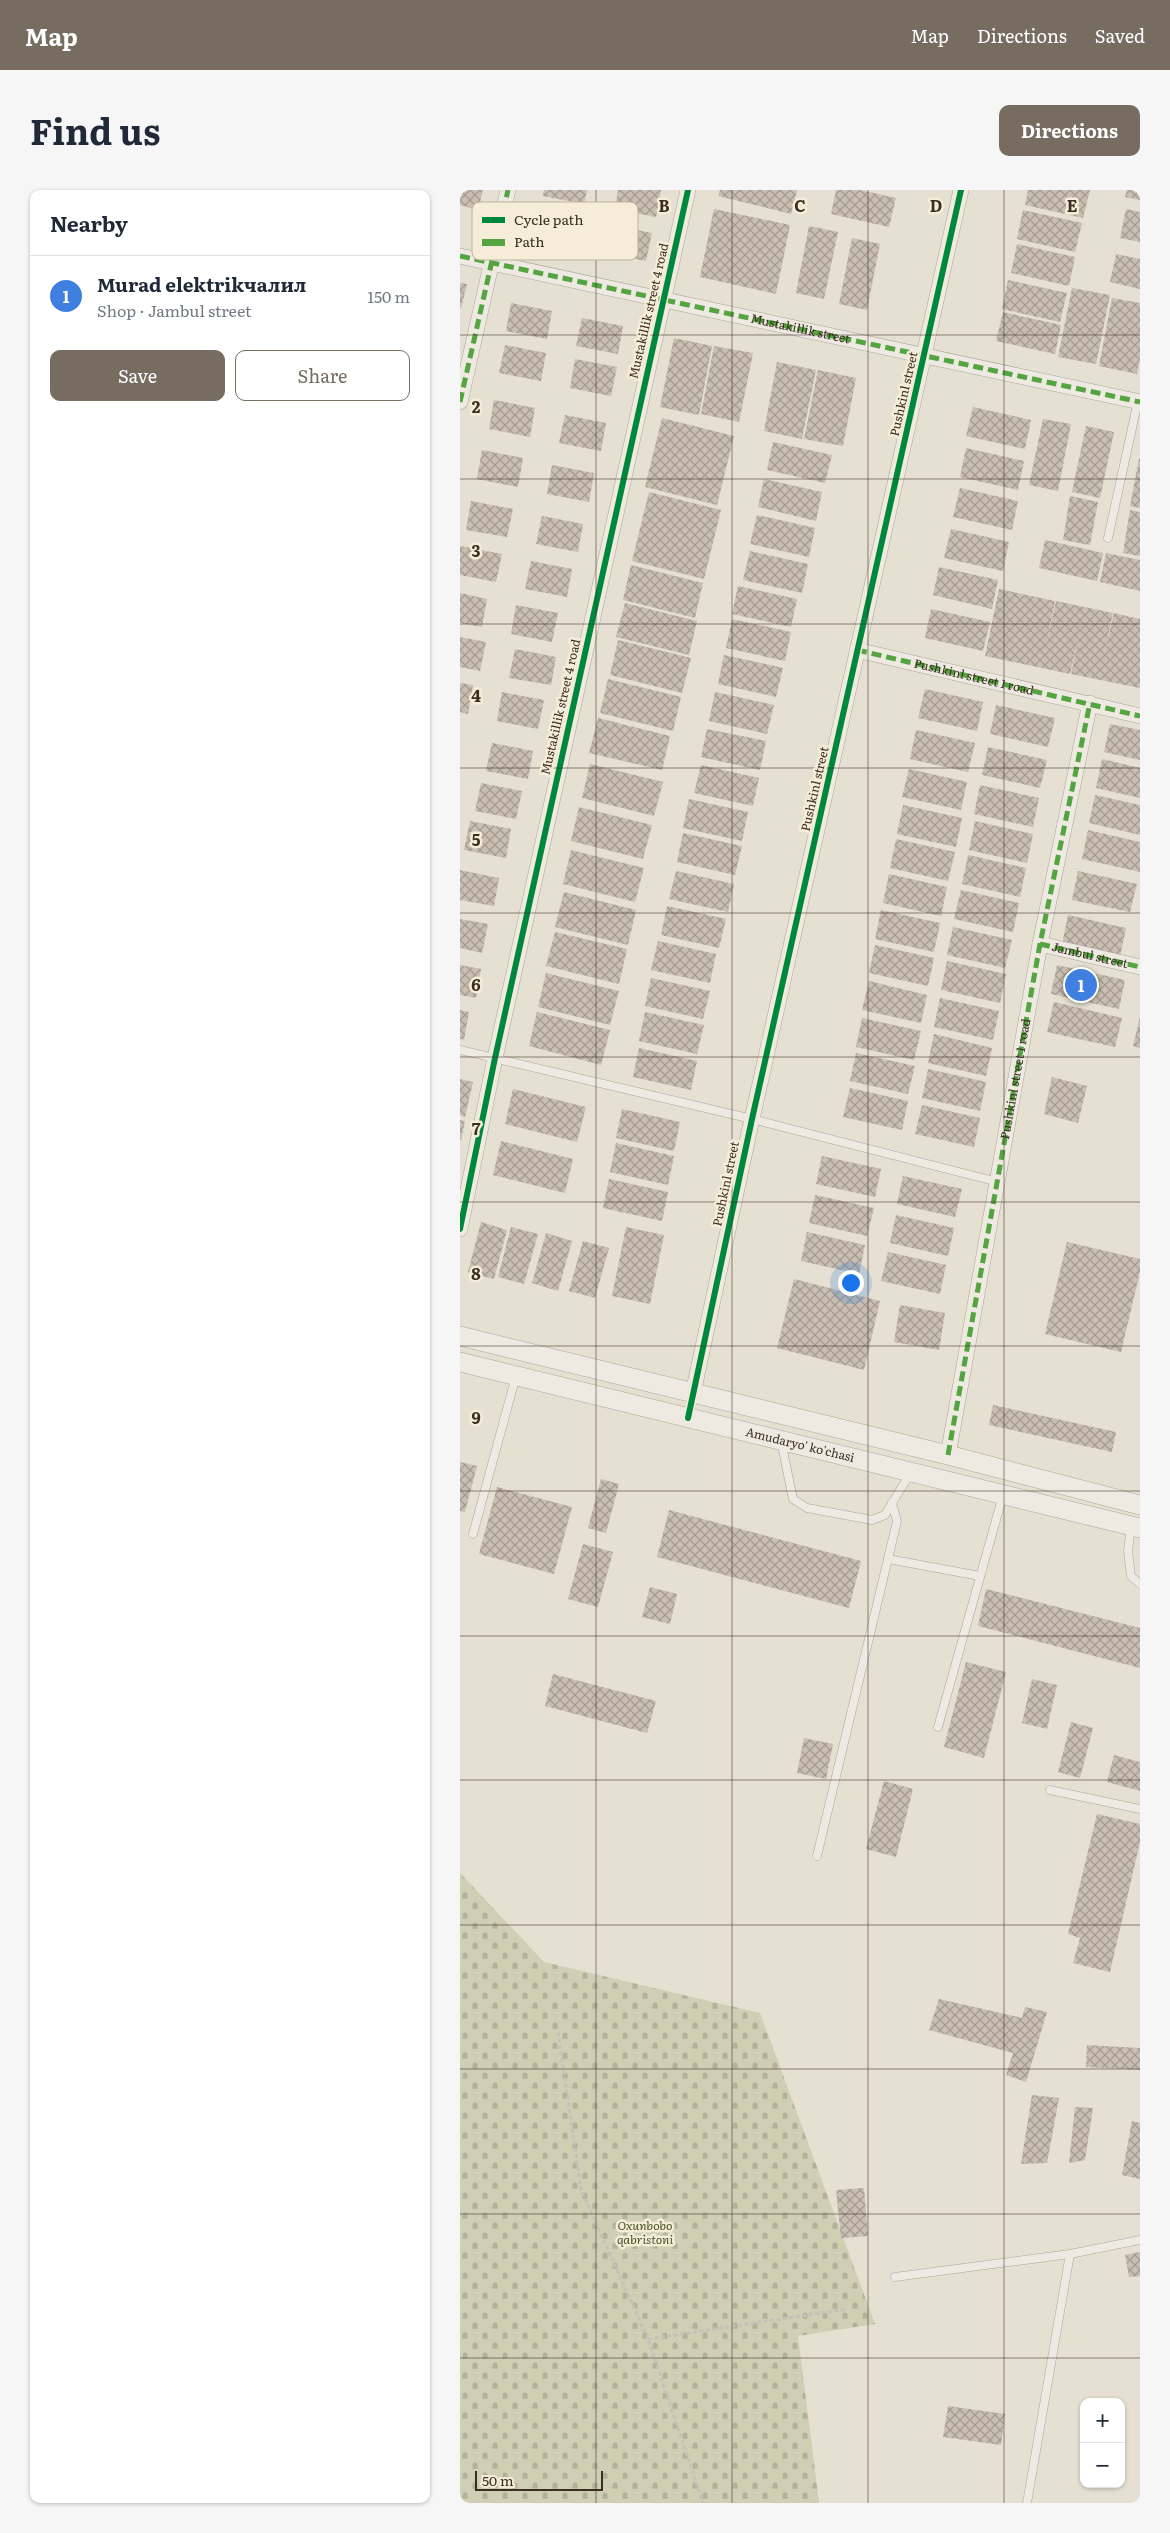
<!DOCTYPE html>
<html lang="en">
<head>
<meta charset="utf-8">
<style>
  :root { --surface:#fff; --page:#f6f6f7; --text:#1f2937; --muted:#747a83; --line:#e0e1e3; --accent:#766c5f }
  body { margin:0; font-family:Literata,serif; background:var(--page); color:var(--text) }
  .controls { position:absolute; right:15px; bottom:15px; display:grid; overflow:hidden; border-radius:10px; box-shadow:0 1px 4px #0004 }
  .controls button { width:45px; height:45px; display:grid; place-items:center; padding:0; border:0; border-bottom:1px solid var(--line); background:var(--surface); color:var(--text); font:25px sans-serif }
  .scale { position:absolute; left:15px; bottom:12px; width:128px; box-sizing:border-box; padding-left:5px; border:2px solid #3a2d21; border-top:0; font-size:14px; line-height:18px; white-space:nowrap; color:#3a2d21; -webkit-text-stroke:4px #f5edd8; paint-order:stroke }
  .you { position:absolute; left:390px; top:1092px; width:18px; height:18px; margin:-12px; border:4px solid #fff; border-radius:50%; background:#1a73e8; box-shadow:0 0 0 8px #1a73e833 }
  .badge { display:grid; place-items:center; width:32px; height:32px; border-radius:50%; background:var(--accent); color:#fff; font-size:16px; font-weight:700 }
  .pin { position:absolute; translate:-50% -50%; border:2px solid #fff; box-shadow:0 1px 5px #0006 }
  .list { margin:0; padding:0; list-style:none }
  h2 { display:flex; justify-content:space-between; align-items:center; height:65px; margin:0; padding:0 20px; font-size:21px }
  h2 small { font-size:16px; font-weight:400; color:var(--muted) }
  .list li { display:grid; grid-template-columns:32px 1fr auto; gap:15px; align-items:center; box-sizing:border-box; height:80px; padding:0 20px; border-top:1px solid var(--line) }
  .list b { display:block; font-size:19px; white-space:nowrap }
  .list p { margin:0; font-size:16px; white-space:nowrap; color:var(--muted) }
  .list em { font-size:16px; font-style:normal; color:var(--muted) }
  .actions { display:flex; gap:10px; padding:15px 20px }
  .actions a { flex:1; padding:11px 0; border:1px solid var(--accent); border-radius:10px; text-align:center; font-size:18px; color:var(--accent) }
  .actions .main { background:var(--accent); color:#fff }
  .map { position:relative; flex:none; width:680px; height:2313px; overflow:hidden; border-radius:10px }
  header { display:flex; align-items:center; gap:30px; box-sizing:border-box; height:70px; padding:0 25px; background:var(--accent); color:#fff }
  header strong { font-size:24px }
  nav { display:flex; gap:28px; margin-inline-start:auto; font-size:18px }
  .intro { display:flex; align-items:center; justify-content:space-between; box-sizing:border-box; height:120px; padding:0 30px }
  h1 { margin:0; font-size:35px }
  .button { padding:12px 22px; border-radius:10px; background:var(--accent); color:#fff; font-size:18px; font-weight:700 }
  main { display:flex; gap:30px; padding:0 30px }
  aside { flex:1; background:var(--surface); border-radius:10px; box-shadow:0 1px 4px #0004 }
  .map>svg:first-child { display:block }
</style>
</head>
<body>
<header>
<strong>Map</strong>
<nav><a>Map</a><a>Directions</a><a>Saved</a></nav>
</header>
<div class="intro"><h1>Find us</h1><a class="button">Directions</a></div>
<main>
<aside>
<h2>Nearby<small></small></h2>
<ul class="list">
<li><span class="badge" style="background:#3f7fe0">1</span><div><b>Murad elektrikчалил</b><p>Shop · Jambul street</p></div><em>150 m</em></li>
</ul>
<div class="actions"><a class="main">Save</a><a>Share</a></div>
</aside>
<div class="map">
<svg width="680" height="2313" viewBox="0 0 680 2313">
  <defs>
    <pattern id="cemetery-stones" width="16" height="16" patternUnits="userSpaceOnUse" patternTransform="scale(1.25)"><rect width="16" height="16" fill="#cecfb3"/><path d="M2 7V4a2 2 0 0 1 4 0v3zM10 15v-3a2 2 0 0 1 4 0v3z" fill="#b2b29a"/></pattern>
    <pattern id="building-cross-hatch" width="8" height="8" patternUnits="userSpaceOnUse" patternTransform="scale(1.25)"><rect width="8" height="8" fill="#c9beb2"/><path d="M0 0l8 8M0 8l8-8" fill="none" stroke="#a49b90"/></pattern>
  </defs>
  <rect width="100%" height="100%" fill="#e5e0d1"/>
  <polygon fill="url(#cemetery-stones)" points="0,1683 84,1772 300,1823 415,2134 338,2146 359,2313 0,2313"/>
  <g fill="url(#building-cross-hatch)">
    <polygon points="0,0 23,0 18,20 0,15"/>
    <polygon points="84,0 127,0 124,14 83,6"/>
    <polygon points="158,0 201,0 196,27 155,19"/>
    <polygon points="260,0 337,0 331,24 258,6"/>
    <polygon points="376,0 400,0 436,8 429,37 371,24"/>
    <polygon points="568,0 630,0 623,28 565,15"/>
    <polygon points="667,0 680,0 680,10 665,7"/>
    <polygon points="254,19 330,35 316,104 240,87"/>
    <polygon points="666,19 680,22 680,52 660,48"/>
    <polygon points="563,20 622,33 615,62 557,49"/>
    <polygon points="150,35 192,43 186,71 145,63"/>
    <polygon points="349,36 378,42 364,109 336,103"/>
    <polygon points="392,48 420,54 407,120 379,114"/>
    <polygon points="557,54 615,67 609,96 551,83"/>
    <polygon points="656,64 680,69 680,99 650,92"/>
    <polygon points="548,90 607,103 600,132 542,119"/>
    <polygon points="0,93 7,94 1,118 0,118"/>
    <polygon points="612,98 650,105 636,174 598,167"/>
    <polygon points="652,108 680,113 680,169 677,184 639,176"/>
    <polygon points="51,113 92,121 87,149 46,141"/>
    <polygon points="543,122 601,135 595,164 536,151"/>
    <polygon points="122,128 163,136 158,164 116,156"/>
    <polygon points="214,148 252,156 239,225 200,217"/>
    <polygon points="45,155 86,163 81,191 39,183"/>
    <polygon points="254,156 293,163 279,232 241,224"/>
    <polygon points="115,169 157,177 151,206 110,198"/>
    <polygon points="317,172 356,180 342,249 304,241"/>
    <polygon points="358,180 396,188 383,256 344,249"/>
    <polygon points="34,210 75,218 70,247 29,239"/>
    <polygon points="513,217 571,230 565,259 506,246"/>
    <polygon points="105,225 146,233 141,261 99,253"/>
    <polygon points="202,228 274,246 257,315 185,297"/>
    <polygon points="583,229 611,234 598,301 569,295"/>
    <polygon points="626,236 654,242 640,308 612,302"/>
    <polygon points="313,252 372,265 365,293 307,280"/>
    <polygon points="506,258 564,271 558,300 500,287"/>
    <polygon points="22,260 63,268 58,297 17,289"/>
    <polygon points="679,269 680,269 680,318 670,316"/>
    <polygon points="92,275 134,283 129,312 87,304"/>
    <polygon points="304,289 362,302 356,331 298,317"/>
    <polygon points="500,298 558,311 552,340 493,327"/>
    <polygon points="189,302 261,320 244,389 172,371"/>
    <polygon points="610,306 638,312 630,355 603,350"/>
    <polygon points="11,311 53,319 47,347 6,340"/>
    <polygon points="670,320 680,322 680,366 663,363"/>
    <polygon points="297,325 355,338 349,367 290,354"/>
    <polygon points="82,326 123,334 118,362 76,354"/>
    <polygon points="491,339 549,352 543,381 484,368"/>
    <polygon points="585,350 643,363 637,391 579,378"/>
    <polygon points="0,356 42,364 36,392 0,385"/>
    <polygon points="290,361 348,374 342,403 283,390"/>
    <polygon points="646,363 680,370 680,401 640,392"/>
    <polygon points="71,371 112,379 107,407 65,399"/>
    <polygon points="171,375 243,393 235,428 163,410"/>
    <polygon points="479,377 538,390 532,419 473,405"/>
    <polygon points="278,396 337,409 331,437 272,424"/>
    <polygon points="539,399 595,411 586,457 596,411 653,423 643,469 654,423 680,429 680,498 611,484 620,442 610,484 525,466"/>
    <polygon points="0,403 27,409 22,437 0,433"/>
    <polygon points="165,413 237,431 229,465 156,447"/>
    <polygon points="56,415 98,423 92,452 51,444"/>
    <polygon points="471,419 530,432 523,461 465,448"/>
    <polygon points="272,429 331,442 325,471 266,458"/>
    <polygon points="0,447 26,452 20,481 0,477"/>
    <polygon points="158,450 231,468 222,503 150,485"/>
    <polygon points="55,459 96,467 91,495 49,488"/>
    <polygon points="264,465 323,478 316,507 258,494"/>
    <polygon points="148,489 221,507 213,541 140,523"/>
    <polygon points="0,493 13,495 8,524 0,522"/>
    <polygon points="465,499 523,512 517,541 458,528"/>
    <polygon points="42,502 84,510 78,539 37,531"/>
    <polygon points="255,502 314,515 307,544 249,531"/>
    <polygon points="536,515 595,528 588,557 530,544"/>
    <polygon points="138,528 210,546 202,580 129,563"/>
    <polygon points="650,534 680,540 680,570 644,562"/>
    <polygon points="247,539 306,551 300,580 241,567"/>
    <polygon points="456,540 515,553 508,582 450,569"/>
    <polygon points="32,553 73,561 68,589 26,581"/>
    <polygon points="528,557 587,570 580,598 522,585"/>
    <polygon points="642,569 680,578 680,608 636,598"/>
    <polygon points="130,574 203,592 194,626 122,608"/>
    <polygon points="241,575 299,588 293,616 234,603"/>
    <polygon points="449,579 507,592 501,620 442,607"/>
    <polygon points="21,593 62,601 56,629 15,621"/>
    <polygon points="520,595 579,608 573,637 514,624"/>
    <polygon points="635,605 680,615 680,645 629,633"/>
    <polygon points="229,609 288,622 282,651 223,638"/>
    <polygon points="443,615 502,628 496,657 437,644"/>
    <polygon points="119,617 192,635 183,669 111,651"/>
    <polygon points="10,631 51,639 46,668 4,660"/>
    <polygon points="515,631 573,644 567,673 509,660"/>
    <polygon points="628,640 680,652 680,682 622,669"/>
    <polygon points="223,643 282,656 275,685 217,672"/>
    <polygon points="436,649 495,662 488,691 430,678"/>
    <polygon points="111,660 184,678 175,712 103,694"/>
    <polygon points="508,665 566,678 560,707 502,694"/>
    <polygon points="0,680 39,688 34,716 0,710"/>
    <polygon points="216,681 274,694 268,722 209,709"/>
    <polygon points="618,681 677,694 670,722 612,710"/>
    <polygon points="429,684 487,697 481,726 423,713"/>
    <polygon points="501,700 559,713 553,742 494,729"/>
    <polygon points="104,702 176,720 168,755 95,737"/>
    <polygon points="207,716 266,729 259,758 201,745"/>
    <polygon points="421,720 480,733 474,762 415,749"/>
    <polygon points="608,725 666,738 660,767 602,754"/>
    <polygon points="0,729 28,734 22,763 0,758"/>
    <polygon points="493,737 552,750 545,778 487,765"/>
    <polygon points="95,742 167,759 159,794 86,776"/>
    <polygon points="198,751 256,764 250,793 191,780"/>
    <polygon points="415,755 474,768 468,796 409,783"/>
    <polygon points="487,771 546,784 540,813 481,800"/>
    <polygon points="0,775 21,779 16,808 0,805"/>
    <polygon points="597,775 665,790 659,819 591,804"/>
    <polygon points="86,783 159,801 150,835 78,817"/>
    <polygon points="191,788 250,801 243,829 185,816"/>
    <polygon points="409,791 467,805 461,833 402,820"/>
    <polygon points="480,808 539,821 533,850 474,837"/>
    <polygon points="594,812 662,828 655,857 587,842"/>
    <polygon points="0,820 9,822 4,850 0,849"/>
    <polygon points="77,822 150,840 141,875 69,856"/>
    <polygon points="185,822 244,835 237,864 179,851"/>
    <polygon points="680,827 680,858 673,856"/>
    <polygon points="402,828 461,841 454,870 396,857"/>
    <polygon points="474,844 532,858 526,886 468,873"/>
    <polygon points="179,858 237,871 231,900 173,887"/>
    <polygon points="396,863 455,876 448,904 390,891"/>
    <polygon points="468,879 526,892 520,921 462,908"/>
    <polygon points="592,887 627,896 618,933 584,924"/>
    <polygon points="0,889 13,892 5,927 0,925"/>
    <polygon points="390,898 448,911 442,940 383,927"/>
    <polygon points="53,899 126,917 117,952 45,934"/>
    <polygon points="462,915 520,928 514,957 455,944"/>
    <polygon points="162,919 220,932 214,961 156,948"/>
    <polygon points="0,930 5,931 1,950 0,949"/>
    <polygon points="41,951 113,969 105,1003 33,985"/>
    <polygon points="156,953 214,966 208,995 150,982"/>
    <polygon points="362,966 421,979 415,1007 356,994"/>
    <polygon points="443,986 502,999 495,1027 437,1014"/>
    <polygon points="149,989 208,1002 202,1031 143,1018"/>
    <polygon points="355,1005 414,1018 407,1046 349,1033"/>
    <polygon points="436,1025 494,1038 488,1066 430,1053"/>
    <polygon points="21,1032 47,1040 34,1089 8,1082"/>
    <polygon points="51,1037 78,1044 64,1094 38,1087"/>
    <polygon points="166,1037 204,1045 190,1114 152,1106"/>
    <polygon points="347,1042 405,1055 399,1084 341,1071"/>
    <polygon points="86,1043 112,1051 98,1101 72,1093"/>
    <polygon points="123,1051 149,1058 135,1108 109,1101"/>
    <polygon points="607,1052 680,1069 680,1082 661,1162 585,1144"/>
    <polygon points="428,1062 486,1075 480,1104 421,1091"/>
    <polygon points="334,1089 420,1111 404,1180 317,1158"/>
    <polygon points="440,1115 485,1123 479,1160 434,1152"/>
    <polygon points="533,1215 656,1242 652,1262 529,1235"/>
    <polygon points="0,1272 17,1276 5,1322 0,1321"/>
    <polygon points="141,1289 159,1294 146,1343 128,1338"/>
    <polygon points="37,1297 112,1317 94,1384 19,1364"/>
    <polygon points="209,1320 401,1371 389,1418 197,1367"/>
    <polygon points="123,1354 153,1362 138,1417 108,1409"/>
    <polygon points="190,1397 217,1404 210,1434 182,1427"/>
    <polygon points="526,1399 680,1438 680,1478 518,1436"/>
    <polygon points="506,1472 546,1482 524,1568 484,1557"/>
    <polygon points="93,1484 196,1511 187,1543 85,1516"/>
    <polygon points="572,1489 597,1495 587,1539 562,1533"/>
    <polygon points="611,1532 633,1538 620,1588 598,1582"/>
    <polygon points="344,1548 373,1554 366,1589 337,1583"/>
    <polygon points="654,1565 680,1572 680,1601 647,1592"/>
    <polygon points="424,1591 453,1599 436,1667 406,1659"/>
    <polygon points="637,1624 680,1634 680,1652 650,1782 613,1773 620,1748 608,1744"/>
    <polygon points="479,1809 562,1828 565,1817 587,1822 566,1892 546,1885 553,1863 469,1840"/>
    <polygon points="627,1855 680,1858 680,1880 626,1877"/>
    <polygon points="572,1905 599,1908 587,1973 561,1974"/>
    <polygon points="615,1917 633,1918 625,1970 609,1973"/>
    <polygon points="672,1931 680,1933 680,1989 662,1985"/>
    <polygon points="404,1998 408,2046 381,2048 376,2000"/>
    <polygon points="680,2062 680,2086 669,2087 665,2065"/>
    <polygon points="488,2216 545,2224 541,2255 483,2247"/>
  </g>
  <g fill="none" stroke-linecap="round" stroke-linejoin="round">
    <defs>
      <g id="service">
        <polyline points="648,348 678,211"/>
        <polyline points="0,860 292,929 538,992"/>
        <polyline points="321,1251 333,1309 347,1318 412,1330 425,1325 451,1282"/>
        <polyline points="671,1336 668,1361 671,1386 680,1394"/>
        <polyline points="13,1344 56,1186"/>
        <polyline points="428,1369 520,1386"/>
        <polyline points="478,1537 543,1305"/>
        <polyline points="590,1600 680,1619"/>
        <polyline points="357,1666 437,1331 432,1313"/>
        <polyline points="435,2087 610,2064 680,2050"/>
        <polyline points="567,2313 610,2064"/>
      </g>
      <g id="minor">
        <polyline points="0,66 680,212"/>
        <polyline points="0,212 48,0"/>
        <path id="s1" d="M397,460L680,526"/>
        <path id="s2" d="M580,754L680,777"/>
        <polyline points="0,1039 35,868 228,0"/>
        <polyline points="233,1203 292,929 501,0"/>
        <path id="s3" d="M488,1265L580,754L630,513"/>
      </g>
      <g id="tertiary">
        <polyline points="0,1146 488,1265 680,1315"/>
        <path id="s4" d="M0,1172L680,1338"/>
      </g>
    </defs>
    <use href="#service" stroke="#aba599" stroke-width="9"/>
    <use href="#minor" stroke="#aba599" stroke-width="16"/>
    <use href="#tertiary" stroke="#aba599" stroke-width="20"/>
    <g stroke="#c6c1b9" stroke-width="3" stroke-dasharray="4 2.5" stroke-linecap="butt">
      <polyline points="98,1842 121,2000 188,2149 243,2313"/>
      <polyline points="188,2149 387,2119"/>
    </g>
    <use href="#service" stroke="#eeeae2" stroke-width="8"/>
    <use href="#minor" stroke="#eeeae2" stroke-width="15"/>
    <use href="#tertiary" stroke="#eeeae2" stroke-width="19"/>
    <g stroke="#54a441" stroke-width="5" stroke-dasharray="10 5" stroke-linecap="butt">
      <path id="s5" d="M0,66L680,212"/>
      <polyline points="0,212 48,0"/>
      <polyline points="397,460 680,526"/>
      <polyline points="580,754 680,777"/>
      <polyline points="488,1265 580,754 630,513"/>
    </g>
    <defs>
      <g id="cycleway">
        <polyline points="0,1039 35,868 228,0"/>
        <polyline points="228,1228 292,929 501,0"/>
      </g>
    </defs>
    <use href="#cycleway" stroke="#f5edd8" stroke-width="9"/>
    <use href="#cycleway" stroke="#00873e" stroke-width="6"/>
  </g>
  <path fill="none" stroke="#3a2d21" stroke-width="1" stroke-opacity="0.55" d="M136,0V2313M272,0V2313M408,0V2313M544,0V2313M0,145H680M0,289H680M0,434H680M0,578H680M0,723H680M0,867H680M0,1012H680M0,1156H680M0,1301H680M0,1446H680M0,1590H680M0,1735H680M0,1879H680M0,2024H680M0,2168H680"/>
  <g text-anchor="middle" stroke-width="5" stroke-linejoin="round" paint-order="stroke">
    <g font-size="12" fill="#3a2d21" stroke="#f5edd8">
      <text transform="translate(189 121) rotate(-77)" y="4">Mustakillik street 4 road</text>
      <text dy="4" stroke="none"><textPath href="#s5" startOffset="348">Mustakillik street</textPath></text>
      <text transform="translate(444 204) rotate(-77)" y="4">Pushkinl street</text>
      <text dy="4" stroke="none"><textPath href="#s1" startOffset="120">Pushkinl street 1 road</textPath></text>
      <text transform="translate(101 517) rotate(-77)" y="4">Mustakillik street 4 road</text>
      <text transform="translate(355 599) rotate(-77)" y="4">Pushkinl street</text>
      <text dy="4" stroke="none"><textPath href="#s2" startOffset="51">Jambul street</textPath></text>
      <text dy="4" stroke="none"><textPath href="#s3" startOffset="382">Pushkinl street 1 road</textPath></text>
      <text transform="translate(266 994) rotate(-78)" y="4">Pushkinl street</text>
      <text dy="4" stroke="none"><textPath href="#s4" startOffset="350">Amudaryo' ko'chasi</textPath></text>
    </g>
    <g font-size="12" font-style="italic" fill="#4a5529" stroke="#f5edd8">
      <text x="185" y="2040">Oxunbobo<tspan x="185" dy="14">qabristoni</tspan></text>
    </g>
  </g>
  <rect x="12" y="12" width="166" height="58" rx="8" fill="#f5edd8" stroke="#bdb3a1" stroke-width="1"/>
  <rect x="22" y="27" width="23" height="6" fill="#00873e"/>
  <rect x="22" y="49" width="23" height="7" fill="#54a441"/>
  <g font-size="14" fill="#3a2d21">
    <text x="54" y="35">Cycle path</text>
    <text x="54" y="57">Path</text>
  </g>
  <g font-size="16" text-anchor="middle" font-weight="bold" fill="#3a2d21" stroke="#f5edd8" stroke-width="5" stroke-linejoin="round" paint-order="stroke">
    <text x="204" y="22">B</text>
    <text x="340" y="22">C</text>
    <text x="476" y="22">D</text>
    <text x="612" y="22">E</text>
    <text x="16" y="223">2</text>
    <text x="16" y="367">3</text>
    <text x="16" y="512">4</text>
    <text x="16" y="656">5</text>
    <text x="16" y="801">6</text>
    <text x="16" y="945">7</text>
    <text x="16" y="1090">8</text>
    <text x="16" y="1234">9</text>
  </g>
</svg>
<div class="controls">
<button>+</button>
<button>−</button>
</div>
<div class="scale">50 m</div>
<div class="you"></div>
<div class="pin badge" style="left:621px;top:795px;background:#3f7fe0">1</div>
</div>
</main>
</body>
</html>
